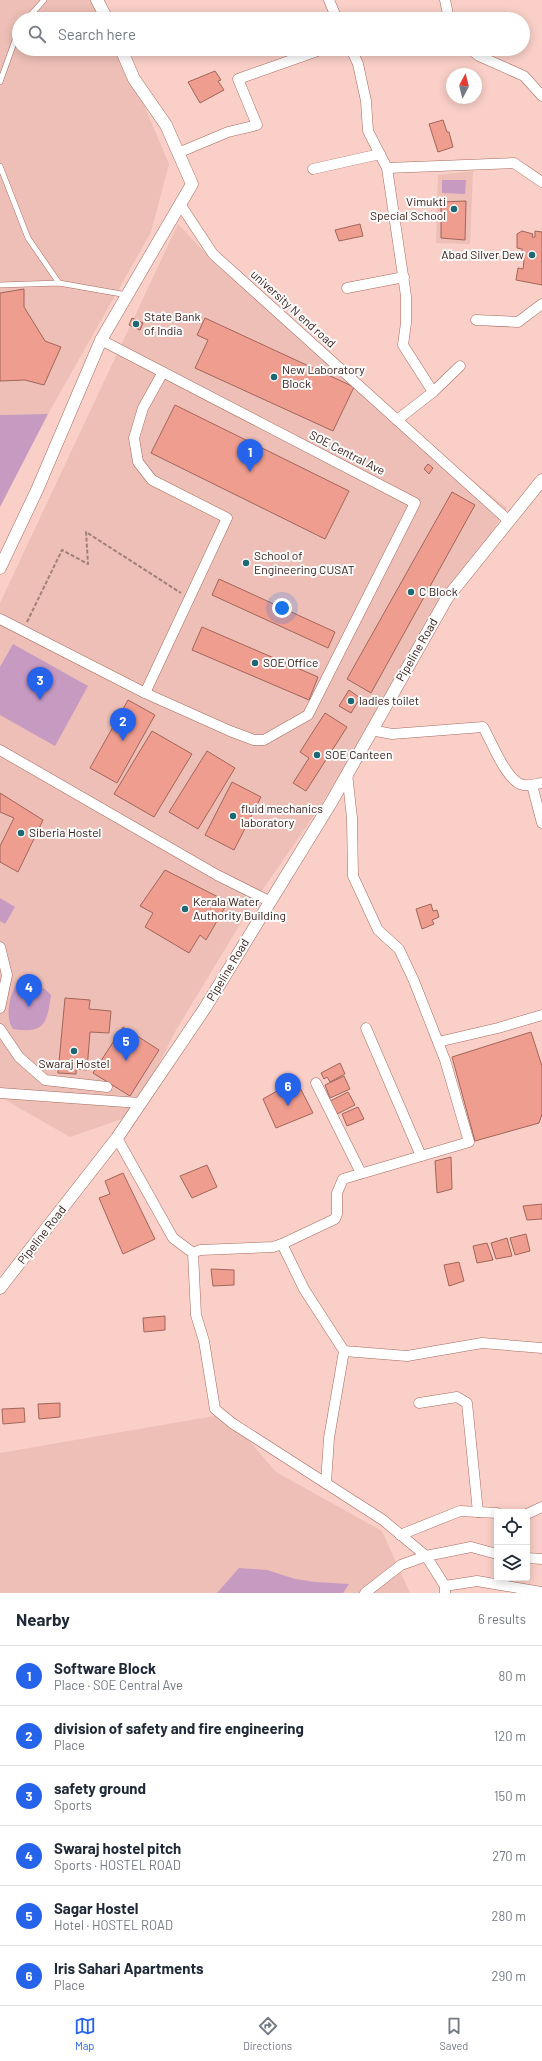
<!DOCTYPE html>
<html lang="en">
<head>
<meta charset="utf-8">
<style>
  :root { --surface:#fff; --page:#f6f6f7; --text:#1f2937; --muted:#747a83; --line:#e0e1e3; --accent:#2563eb }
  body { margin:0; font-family:Barlow,sans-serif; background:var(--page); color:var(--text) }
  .controls { position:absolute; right:12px; bottom:12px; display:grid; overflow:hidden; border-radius:4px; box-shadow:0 2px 10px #0003 }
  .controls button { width:36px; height:36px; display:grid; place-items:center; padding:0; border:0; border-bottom:1px solid var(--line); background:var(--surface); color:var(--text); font:20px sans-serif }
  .compass { position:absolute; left:446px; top:68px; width:36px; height:36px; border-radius:50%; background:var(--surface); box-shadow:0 2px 10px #0003; rotate:7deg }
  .you { position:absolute; left:282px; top:608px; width:14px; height:14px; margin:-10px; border:3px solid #fff; border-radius:50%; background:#1a73e8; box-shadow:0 0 0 6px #1a73e833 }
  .badge { display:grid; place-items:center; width:26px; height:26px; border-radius:50%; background:var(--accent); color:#fff; font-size:13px; font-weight:700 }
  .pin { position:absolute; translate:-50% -33px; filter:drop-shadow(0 1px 2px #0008) }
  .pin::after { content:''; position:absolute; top:21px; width:14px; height:12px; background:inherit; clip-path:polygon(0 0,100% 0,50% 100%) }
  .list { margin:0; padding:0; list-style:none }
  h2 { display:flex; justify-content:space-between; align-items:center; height:52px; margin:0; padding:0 16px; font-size:17px }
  h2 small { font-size:13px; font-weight:400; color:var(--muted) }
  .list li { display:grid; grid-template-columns:26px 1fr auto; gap:12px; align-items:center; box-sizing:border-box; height:60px; padding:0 16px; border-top:1px solid var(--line) }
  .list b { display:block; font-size:15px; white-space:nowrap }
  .list p { margin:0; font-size:13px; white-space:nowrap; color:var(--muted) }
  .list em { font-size:13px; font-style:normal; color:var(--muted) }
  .icon { flex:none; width:22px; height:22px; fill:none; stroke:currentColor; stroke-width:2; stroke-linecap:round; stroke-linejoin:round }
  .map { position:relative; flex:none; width:542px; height:1593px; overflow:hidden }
  .search { position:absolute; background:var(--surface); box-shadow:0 2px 10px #0003; left:12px; right:12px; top:12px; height:44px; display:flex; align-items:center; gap:10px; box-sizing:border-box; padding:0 14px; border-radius:22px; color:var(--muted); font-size:15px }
  .sheet { height:412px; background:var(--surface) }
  nav { display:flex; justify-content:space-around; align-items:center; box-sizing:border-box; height:56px; border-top:1px solid var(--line); background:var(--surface); font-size:11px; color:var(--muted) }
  nav a { display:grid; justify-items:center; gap:2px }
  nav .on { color:var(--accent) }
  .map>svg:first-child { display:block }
</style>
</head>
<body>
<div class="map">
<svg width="542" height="1593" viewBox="0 0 542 1593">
  <rect width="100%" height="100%" fill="#f9cfc7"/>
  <g fill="#edbfb6">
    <polygon points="0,0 96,0 106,19 19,19 19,49 120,49 169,164 151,232 48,414 0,415"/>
    <polygon points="473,171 470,244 436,243 438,175"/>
    <polygon points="178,224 215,263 371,399 507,508 320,807 248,911 175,1032 133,1115 70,1137 0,1097 0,603"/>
    <polygon points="226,1414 276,1472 382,1531 410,1593 0,1593 0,1453"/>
  </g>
  <g fill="#c79ac2">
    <polygon points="442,180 466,180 465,194 442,193"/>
    <polygon points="48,414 0,507 0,415"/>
    <polygon points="13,644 88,686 55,746 0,715 0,667"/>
    <polygon points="0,898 15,907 5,924 0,921"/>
    <path d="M25,980L45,989L51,995C47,1023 45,1034 13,1029C4,1016 10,994 18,981Z"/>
    <polygon points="239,1568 267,1570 295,1579 315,1582 349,1584 343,1593 217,1593"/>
  </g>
  <g fill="#ef9d8f" stroke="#a2655a">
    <polygon points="209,49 231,49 231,51 210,54"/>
    <polygon points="215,71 221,80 218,81 224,90 200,103 188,82"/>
    <polygon points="443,120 447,132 449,132 453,147 438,152 429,124"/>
    <polygon points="466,201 465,240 441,238 441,202"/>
    <polygon points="360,224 363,236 339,241 335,230"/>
    <polygon points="522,231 533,234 532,237 535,237 535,231 542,232 542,285 516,280 518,268 523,269 524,261 522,249 517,248 517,234"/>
    <polygon points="24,289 24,307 45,341 61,347 44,385 25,380 0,381 0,293"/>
    <polygon points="132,318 143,323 140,330 129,325"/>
    <polygon points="205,318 354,387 333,431 195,368 208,340 197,335"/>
    <polygon points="175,405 349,491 325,539 151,453"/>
    <polygon points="428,464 433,468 429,474 424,469"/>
    <polygon points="452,492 475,505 371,693 347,679"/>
    <polygon points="219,579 335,632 328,648 212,595"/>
    <polygon points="202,627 318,677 309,700 192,650"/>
    <polygon points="349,690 360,698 351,713 339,706"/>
    <polygon points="128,700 155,715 117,783 90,768"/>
    <polygon points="325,713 347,727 306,791 293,783 309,758 300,752"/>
    <polygon points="152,731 192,754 154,817 114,794"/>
    <polygon points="207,751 235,768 198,829 169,812"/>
    <polygon points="232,782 261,797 234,850 205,835"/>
    <polygon points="0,793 43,820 18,872 0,862 0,846 14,818 0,812"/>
    <polygon points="165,870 228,902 206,940 200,935 189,953 145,927 153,913 140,906"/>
    <polygon points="431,904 433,911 437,910 439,917 432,920 434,924 422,929 416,909"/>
    <polygon points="65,998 90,1000 89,1009 111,1011 109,1033 90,1032 87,1070 76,1069 76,1074 58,1073"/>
    <polygon points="123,1027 159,1050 130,1096 93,1073"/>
    <polygon points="531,1032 542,1066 542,1114 539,1123 475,1141 452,1057"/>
    <polygon points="340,1063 345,1074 330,1082 327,1077 324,1079 321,1073"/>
    <polygon points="344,1076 350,1089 330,1098 325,1085"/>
    <polygon points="296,1080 313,1113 276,1128 263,1099"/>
    <polygon points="348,1092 355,1105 337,1114 330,1101"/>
    <polygon points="358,1107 364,1119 347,1126 342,1114"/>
    <polygon points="451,1157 452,1189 437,1193 435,1161"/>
    <polygon points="207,1165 217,1187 192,1198 180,1176"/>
    <polygon points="123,1173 155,1239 123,1254 99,1198 110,1194 105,1181"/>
    <polygon points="542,1204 542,1219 527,1220 523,1206"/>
    <polygon points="526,1234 530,1251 515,1255 510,1238"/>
    <polygon points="507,1238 512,1256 496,1259 491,1243"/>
    <polygon points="487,1243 493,1260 477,1263 473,1246"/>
    <polygon points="459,1262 464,1281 449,1286 444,1265"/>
    <polygon points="211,1269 234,1270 234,1285 213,1286"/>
    <polygon points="165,1316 165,1330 144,1332 143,1318"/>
    <polygon points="60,1403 60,1417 39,1419 38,1404"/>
    <polygon points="24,1408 25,1422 3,1424 2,1409"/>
  </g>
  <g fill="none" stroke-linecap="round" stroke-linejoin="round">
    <defs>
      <g id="service">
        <polyline points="27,19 44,0"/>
        <polyline points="0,82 19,29"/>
        <polyline points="0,166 28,238 59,283"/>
        <polyline points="0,285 59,283 127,295"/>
      </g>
      <g id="minor">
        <polyline points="329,0 337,19"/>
        <polyline points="445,0 449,19"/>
        <polyline points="351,49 358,64 366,101 368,131 387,168 406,296 406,323 403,345 433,392"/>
        <polyline points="470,49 479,56 524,76 542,96"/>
        <polyline points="178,153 228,132 257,125 238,79 323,49"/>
        <polyline points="387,168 514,163 542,182"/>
        <polyline points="313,169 380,154"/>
        <polyline points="180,204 213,254 508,520"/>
        <polyline points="347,288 404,277"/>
        <polyline points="476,320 518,322 542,304"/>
        <polyline points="397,420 433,392 460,366"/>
        <polyline points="0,619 145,693 230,731 254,740 264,740 308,715 415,503 101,340"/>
        <polyline points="145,693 227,518 152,480 138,462 134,438 143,408 163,372"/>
        <path d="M371,730L392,734L483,727C492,742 506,781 523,785C529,786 536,784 542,783"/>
        <polyline points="0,750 217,875 269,901"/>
        <polyline points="532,785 542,823"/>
        <polyline points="0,947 7,975 0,1008"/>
        <polyline points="366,1028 421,1156"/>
        <polyline points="0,1029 19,1057 45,1080 107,1087"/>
        <polyline points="438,1042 498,1028 542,1015"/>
        <polyline points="316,1083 361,1173"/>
        <polyline points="0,1093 140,1103"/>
        <polyline points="117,1138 173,1238 193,1253 196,1315 204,1341 215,1409 232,1423 383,1520 426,1556 445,1586 445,1593"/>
        <polyline points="282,1244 304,1289 344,1351 329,1438 326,1483"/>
        <polyline points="193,1253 200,1250 273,1247 282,1244 335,1219 337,1214 337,1193 343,1179 469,1142 445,1060 414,981 399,949 378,930 353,876 352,818 347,773"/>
        <polyline points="344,1351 407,1356 482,1343 542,1348"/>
        <polyline points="419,1403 457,1397 467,1403 478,1512"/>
        <polyline points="527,1514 542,1507"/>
        <polyline points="400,1535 460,1511 497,1513"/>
        <polyline points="527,1558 542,1559"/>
        <polyline points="445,1586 477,1581 542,1592"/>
        <polyline points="365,1593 401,1565 426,1556 471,1547 497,1554"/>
      </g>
      <g id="tertiary">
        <polyline points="97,0 107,19"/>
        <polyline points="0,568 37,490 101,340 192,184 166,125 134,79 121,49"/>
        <polyline points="0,1288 117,1138 205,1008 332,801 447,598 542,480"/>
      </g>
    </defs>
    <use href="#service" stroke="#a96a5f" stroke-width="6"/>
    <use href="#minor" stroke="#a96a5f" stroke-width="11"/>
    <use href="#tertiary" stroke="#a96a5f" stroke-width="13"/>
    <polyline stroke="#a2807a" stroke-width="2" stroke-dasharray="4 2" stroke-linecap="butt" points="27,622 62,550 88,564 86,532 181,593"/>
    <use href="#service" stroke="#fff" stroke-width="5"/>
    <use href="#minor" stroke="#fff" stroke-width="10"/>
    <use href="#tertiary" stroke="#fff" stroke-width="12"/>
  </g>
  <g fill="#1e6874" stroke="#fbfbfb" stroke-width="1.5">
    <circle cx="454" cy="209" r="4"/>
    <circle cx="532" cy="255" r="4"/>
    <circle cx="136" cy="324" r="4"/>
    <circle cx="274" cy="377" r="4"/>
    <circle cx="246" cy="563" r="4"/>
    <circle cx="411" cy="592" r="4"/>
    <circle cx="255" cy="663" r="4"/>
    <circle cx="351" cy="701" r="4"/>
    <circle cx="317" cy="755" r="4"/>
    <circle cx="233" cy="816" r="4"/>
    <circle cx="21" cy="833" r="4"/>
    <circle cx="185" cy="909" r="4"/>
    <circle cx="74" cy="1051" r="4"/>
  </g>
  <g text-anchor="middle" stroke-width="4" stroke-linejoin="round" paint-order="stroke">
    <g font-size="12" fill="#351c18" stroke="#fbfbfb" text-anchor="start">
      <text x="446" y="206" text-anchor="end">Vimukti<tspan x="446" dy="14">Special School</tspan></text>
      <text x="524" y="259" text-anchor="end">Abad Silver Dew</text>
      <text x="144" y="321">State Bank<tspan x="144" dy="14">of India</tspan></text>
      <text x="282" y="374">New Laboratory<tspan x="282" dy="14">Block</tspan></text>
      <text x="254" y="560">School of<tspan x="254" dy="14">Engineering CUSAT</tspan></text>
      <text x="419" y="596">C Block</text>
      <text x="263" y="667">SOE Office</text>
      <text x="359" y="705">ladies toilet</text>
      <text x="325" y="759">SOE Canteen</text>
      <text x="241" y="813">fluid mechanics<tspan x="241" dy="14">laboratory</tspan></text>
      <text x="29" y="837">Siberia Hostel</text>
      <text x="193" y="906">Kerala Water<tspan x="193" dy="14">Authority Building</tspan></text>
      <text x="74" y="1068" text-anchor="middle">Swaraj Hostel</text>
    </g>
    <g font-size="12" fill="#351c18" stroke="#fbfbfb">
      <text transform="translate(293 309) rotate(42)" y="4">university N end road</text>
      <text transform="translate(347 453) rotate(27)" y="4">SOE Central Ave</text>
      <text transform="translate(417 650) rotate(-60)" y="4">Pipeline Road</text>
      <text transform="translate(228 970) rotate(-59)" y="4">Pipeline Road</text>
      <text transform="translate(42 1235) rotate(-52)" y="4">Pipeline Road</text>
    </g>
  </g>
</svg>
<div class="controls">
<button><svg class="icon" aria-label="locate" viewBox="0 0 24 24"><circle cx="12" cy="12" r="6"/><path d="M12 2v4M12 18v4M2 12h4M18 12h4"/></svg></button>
<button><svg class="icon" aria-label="layers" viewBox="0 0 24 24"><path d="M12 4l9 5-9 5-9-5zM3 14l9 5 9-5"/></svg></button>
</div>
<svg class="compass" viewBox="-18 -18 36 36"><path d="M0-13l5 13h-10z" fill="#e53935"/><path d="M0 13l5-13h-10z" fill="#747a83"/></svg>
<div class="you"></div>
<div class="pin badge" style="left:250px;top:472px">1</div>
<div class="pin badge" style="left:123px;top:741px">2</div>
<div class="pin badge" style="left:40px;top:700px">3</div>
<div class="pin badge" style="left:29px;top:1007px">4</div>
<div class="pin badge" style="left:126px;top:1061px">5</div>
<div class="pin badge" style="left:288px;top:1106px">6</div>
<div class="search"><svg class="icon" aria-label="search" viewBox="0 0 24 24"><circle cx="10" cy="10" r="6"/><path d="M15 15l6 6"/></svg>Search here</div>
</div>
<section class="sheet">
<h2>Nearby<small>6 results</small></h2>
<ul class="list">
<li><span class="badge">1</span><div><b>Software Block</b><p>Place · SOE Central Ave</p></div><em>80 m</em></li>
<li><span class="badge">2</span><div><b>division of safety and fire engineering</b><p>Place</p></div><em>120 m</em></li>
<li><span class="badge">3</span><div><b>safety ground</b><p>Sports</p></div><em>150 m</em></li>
<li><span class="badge">4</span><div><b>Swaraj hostel pitch</b><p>Sports · HOSTEL ROAD</p></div><em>270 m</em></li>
<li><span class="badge">5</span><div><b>Sagar Hostel</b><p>Hotel · HOSTEL ROAD</p></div><em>280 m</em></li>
<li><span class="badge">6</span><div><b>Iris Sahari Apartments</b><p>Place</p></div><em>290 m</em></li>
</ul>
</section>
<nav>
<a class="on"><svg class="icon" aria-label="map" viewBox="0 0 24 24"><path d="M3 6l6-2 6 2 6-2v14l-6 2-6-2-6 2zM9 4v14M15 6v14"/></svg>Map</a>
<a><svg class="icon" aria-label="directions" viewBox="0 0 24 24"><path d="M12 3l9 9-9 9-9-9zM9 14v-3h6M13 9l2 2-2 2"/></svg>Directions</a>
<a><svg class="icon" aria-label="saved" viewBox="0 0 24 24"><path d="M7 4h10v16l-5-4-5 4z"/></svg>Saved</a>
</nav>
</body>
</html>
